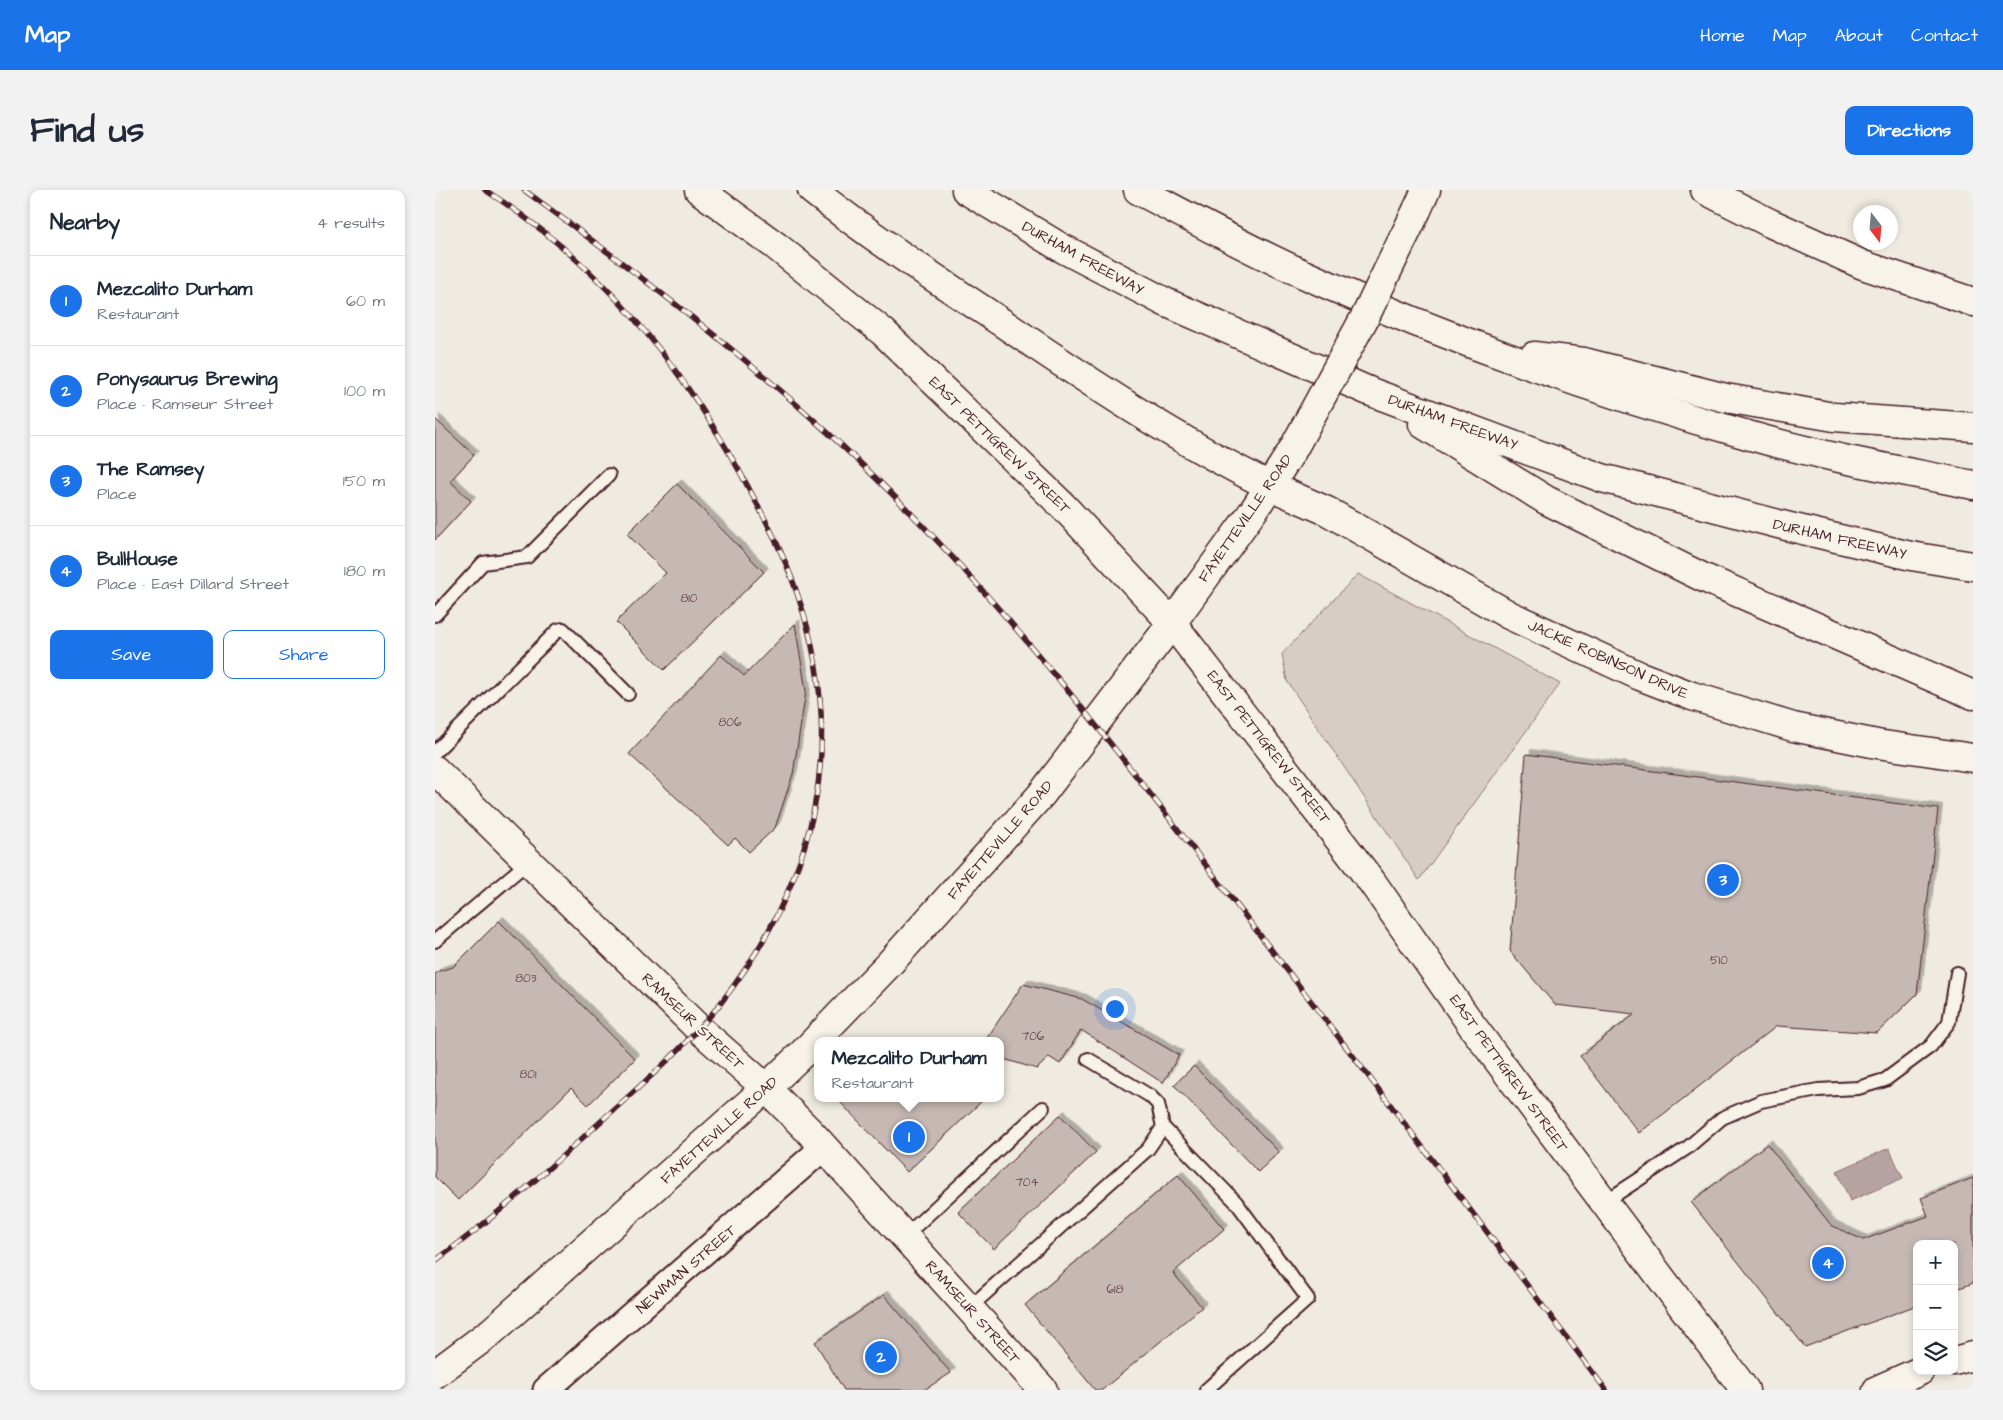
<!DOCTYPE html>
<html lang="en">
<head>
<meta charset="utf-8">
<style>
  :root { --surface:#fff; --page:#f2f2f3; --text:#1f2937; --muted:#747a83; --line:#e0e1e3; --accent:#1a73e8 }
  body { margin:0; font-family:"Architects Daughter",sans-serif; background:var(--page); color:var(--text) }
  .controls { position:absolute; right:15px; bottom:15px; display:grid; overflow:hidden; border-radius:10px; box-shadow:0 2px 8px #0003 }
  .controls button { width:45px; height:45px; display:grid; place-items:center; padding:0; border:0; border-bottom:1px solid var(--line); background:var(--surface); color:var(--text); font:25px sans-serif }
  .compass { position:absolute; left:1418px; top:15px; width:45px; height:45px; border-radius:50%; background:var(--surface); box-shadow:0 2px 8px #0003; rotate:164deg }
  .you { position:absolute; left:679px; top:818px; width:18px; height:18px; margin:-12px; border:4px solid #fff; border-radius:50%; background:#1a73e8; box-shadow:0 0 0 8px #1a73e833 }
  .badge { display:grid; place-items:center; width:32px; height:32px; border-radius:50%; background:var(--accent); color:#fff; font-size:16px; font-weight:700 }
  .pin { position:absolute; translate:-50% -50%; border:2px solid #fff; box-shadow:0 1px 5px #0006 }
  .popup { position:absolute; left:379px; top:847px; width:190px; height:65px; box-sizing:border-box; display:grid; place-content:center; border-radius:10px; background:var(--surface); filter:drop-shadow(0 1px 4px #0005); font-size:16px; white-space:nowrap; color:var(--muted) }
  .popup b { font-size:19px; color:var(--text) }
  .popup::after { content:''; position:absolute; left:50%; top:100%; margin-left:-10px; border:10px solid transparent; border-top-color:var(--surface) }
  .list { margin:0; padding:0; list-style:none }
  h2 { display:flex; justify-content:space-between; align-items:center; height:65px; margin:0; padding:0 20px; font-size:21px }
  h2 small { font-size:16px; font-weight:400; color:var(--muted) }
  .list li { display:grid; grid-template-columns:32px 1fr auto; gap:15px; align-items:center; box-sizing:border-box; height:90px; padding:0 20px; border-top:1px solid var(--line) }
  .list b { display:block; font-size:19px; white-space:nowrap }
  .list p { margin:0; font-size:16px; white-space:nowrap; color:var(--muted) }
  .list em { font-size:16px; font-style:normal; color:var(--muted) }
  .actions { display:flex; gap:10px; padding:15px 20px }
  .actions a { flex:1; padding:11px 0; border:1px solid var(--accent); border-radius:10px; text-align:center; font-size:18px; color:var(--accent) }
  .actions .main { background:var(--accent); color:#fff }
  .icon { flex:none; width:28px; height:28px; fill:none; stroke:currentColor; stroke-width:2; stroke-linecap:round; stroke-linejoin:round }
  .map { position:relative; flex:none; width:1538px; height:1200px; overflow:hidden; border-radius:10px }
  header { display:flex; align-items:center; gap:30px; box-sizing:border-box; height:70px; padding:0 25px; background:var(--accent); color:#fff }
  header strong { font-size:24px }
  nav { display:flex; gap:28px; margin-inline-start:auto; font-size:18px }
  .intro { display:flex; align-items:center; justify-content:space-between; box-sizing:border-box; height:120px; padding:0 30px }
  h1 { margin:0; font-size:35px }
  .button { padding:12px 22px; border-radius:10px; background:var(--accent); color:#fff; font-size:18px; font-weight:700 }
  main { display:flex; gap:30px; padding:0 30px }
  aside { flex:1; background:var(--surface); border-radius:10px; box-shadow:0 2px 8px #0003 }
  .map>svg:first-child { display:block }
</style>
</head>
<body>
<header>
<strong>Map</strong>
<nav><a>Home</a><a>Map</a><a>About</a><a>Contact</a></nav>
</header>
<div class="intro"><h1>Find us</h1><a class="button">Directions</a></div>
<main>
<aside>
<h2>Nearby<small>4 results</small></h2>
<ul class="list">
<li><span class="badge">1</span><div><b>Mezcalito Durham</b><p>Restaurant</p></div><em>60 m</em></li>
<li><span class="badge">2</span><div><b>Ponysaurus Brewing</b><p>Place · Ramseur Street</p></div><em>100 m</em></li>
<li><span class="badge">3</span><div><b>The Ramsey</b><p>Place</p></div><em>150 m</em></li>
<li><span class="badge">4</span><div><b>BullHouse</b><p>Place · East Dillard Street</p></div><em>180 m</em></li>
</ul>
<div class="actions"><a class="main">Save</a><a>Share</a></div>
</aside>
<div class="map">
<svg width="1538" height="1200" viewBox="0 0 1538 1200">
  <defs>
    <filter id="shadow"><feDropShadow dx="4.5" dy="-4.5" stdDeviation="0" flood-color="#0004"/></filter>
  </defs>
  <rect width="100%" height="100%" fill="#f0ebe0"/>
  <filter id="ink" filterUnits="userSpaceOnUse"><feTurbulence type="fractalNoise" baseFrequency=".02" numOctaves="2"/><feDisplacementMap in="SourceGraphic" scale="10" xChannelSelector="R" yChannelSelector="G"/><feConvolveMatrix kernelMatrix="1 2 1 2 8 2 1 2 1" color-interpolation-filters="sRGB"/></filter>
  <g filter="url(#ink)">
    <polygon fill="#d8cdc6" stroke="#917678" points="923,384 1125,494 984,690 852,491 847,464"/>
    <polygon fill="#b7a4a2" stroke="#8b6f72" points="1454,958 1468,988 1415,1011 1402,981"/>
    <g fill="#c6b8b3" stroke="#4a1f2b" filter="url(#shadow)">
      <polygon points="0,229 39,265 15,291 36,311 0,350"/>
      <polygon points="242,294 329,382 229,480 181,432 231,383 192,344"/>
      <polygon points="360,434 371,501 358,584 340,638 314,662 300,648 293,655 194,564 286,465 309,486"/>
      <polygon points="1091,564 1503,619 1482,804 1442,843 1342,836 1204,943 1145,866 1200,824 1120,815 1075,761"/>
      <polygon points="64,731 200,869 153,915 136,898 23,1010 0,987 0,784 4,781 18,777"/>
      <polygon points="588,794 647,809 744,865 728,893 646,840 625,874 614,867 602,879 565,868 565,851 550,851"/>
      <polygon points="759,876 844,962 823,982 739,895"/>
      <polygon points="409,908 548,908 549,909 472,982 405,912"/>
      <polygon points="625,925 661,962 559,1059 523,1022"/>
      <polygon points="1332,954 1396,1035 1428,1050 1493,1026 1486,1008 1538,988 1538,1093 1519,1100 1519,1054 1482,1054 1482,1115 1370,1157 1256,1012"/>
      <polygon points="743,985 789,1039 738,1083 767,1117 667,1200 660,1200 590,1115"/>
      <polygon points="449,1105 516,1183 489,1200 409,1200 380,1152"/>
    </g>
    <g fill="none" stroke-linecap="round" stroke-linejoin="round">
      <defs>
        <g id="lane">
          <polyline points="0,425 48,373 92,367 174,285"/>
          <polyline points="0,562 123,440 128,439 193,504"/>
          <polyline points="0,751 93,672"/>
          <polyline points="728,937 801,1012 873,1109 771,1200"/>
          <polyline points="1168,1013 1252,958 1287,928 1326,911 1383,900 1423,898 1450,890 1496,856 1514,832 1522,783"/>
          <polyline points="470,1046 608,918"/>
          <polyline points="534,1118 713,959 728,937 723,914 715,906 653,869"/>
        </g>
        <polyline id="street" points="111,1200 389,957"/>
        <g id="secondary">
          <polyline points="264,0 341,56 448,142 628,316 737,433 937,692 1038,837 1310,1200"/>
          <polyline points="1270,0 1335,33 1428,75 1538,112"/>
          <polyline points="982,20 991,0"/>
          <polyline points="835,296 892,321 1074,425 1205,486 1257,506 1358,537 1442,554 1538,568"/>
          <polyline points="0,580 263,838 331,898 377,944 608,1200"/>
          <polyline points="1519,1171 1538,1166"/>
          <polyline points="0,1184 56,1142 331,898 369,862 454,774 606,605 737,433 819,320 857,261"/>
          <polyline points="1442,1200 1485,1181"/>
        </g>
        <g id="highway">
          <path d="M377,0C435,46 498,87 560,128C649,188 739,249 835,296"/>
          <polyline points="531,0 625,57 730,112 936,202 1167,288 1351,336 1476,366 1538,376"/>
          <path d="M703,0C760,30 816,61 875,87C1017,151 1165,203 1316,246C1389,267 1464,280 1538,295"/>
          <polyline points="1099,166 1149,172 1291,208 1399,227 1538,237"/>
          <polyline points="988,234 1111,310 1267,387 1538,505"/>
        </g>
      </defs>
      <use href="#lane" stroke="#4a1f2b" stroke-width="16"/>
      <use href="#street" stroke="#4a1f2b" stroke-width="29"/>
      <use href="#secondary" stroke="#4a1f2b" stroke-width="31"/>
      <use href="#highway" stroke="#4a1f2b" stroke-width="31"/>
      <use href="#lane" stroke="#f7f3e8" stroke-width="12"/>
      <use href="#street" stroke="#f7f3e8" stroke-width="25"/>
      <use href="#secondary" stroke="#f7f3e8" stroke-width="28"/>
      <use href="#highway" stroke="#f7f3e8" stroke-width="28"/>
      <defs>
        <g id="rail">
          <path d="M89,0C216,93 342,189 454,301C574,421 676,553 780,687C912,857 1042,1028 1171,1200"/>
          <path d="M0,1071C62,1026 118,975 175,923C211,891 255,852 285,814C381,691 414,553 362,403C348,361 326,321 305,282C240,166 163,72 50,0"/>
        </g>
      </defs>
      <use href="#rail" stroke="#4a1f2b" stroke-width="5.5"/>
      <use href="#rail" stroke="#f7f3e8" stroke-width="4" stroke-dasharray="11" stroke-linecap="butt"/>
      <defs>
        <polyline id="secondary-bridge" points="857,261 930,127 982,20"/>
      </defs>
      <use href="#secondary-bridge" stroke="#4a1f2b" stroke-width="31" stroke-linecap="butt"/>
      <use href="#secondary-bridge" stroke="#f7f3e8" stroke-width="28"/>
    </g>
  </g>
  <g text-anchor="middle" stroke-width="4" stroke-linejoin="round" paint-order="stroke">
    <g font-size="12" fill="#69454d">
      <text x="254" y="412">810</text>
      <text x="295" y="536">806</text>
      <text x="1284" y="774">510</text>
      <text x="91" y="792">803</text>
      <text x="598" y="850">706</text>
      <text x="93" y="888">801</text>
      <text x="592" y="996">704</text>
      <text x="680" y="1103">618</text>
    </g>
    <g font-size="15" fill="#4a1f2b" stroke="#f7f3e8">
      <text transform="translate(648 68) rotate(29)" y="5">DURHAM FREEWAY</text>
      <text transform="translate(1018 232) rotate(20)" y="5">DURHAM FREEWAY</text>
      <text transform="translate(565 255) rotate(44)" y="5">EAST PETTIGREW STREET</text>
      <text transform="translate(810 328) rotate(-55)" y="5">FAYETTEVILLE ROAD</text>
      <text transform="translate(1405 349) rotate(13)" y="5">DURHAM FREEWAY</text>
      <text transform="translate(1173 469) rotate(24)" y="5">JACKIE ROBINSON DRIVE</text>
      <text transform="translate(834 557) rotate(52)" y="5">EAST PETTIGREW STREET</text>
      <text transform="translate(565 650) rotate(-49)" y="5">FAYETTEVILLE ROAD</text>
      <text transform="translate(258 831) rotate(43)" y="5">RAMSEUR STREET</text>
      <text transform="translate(1074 883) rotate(54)" y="5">EAST PETTIGREW STREET</text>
      <text transform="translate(284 940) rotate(-42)" y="5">FAYETTEVILLE ROAD</text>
      <text transform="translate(251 1079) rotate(-41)" y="5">NEWMAN STREET</text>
      <text transform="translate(538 1122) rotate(48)" y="5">RAMSEUR STREET</text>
    </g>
  </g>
</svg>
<div class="controls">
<button>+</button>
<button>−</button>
<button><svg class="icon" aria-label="layers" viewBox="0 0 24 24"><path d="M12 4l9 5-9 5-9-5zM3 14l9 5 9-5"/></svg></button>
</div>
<svg class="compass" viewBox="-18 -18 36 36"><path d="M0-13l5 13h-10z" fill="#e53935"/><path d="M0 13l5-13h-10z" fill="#747a83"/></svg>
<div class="you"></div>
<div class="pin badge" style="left:474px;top:947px">1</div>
<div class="popup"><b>Mezcalito Durham</b>Restaurant</div>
<div class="pin badge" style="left:446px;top:1167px">2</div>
<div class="pin badge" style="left:1288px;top:690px">3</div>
<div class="pin badge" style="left:1393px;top:1073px">4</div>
</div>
</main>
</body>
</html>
